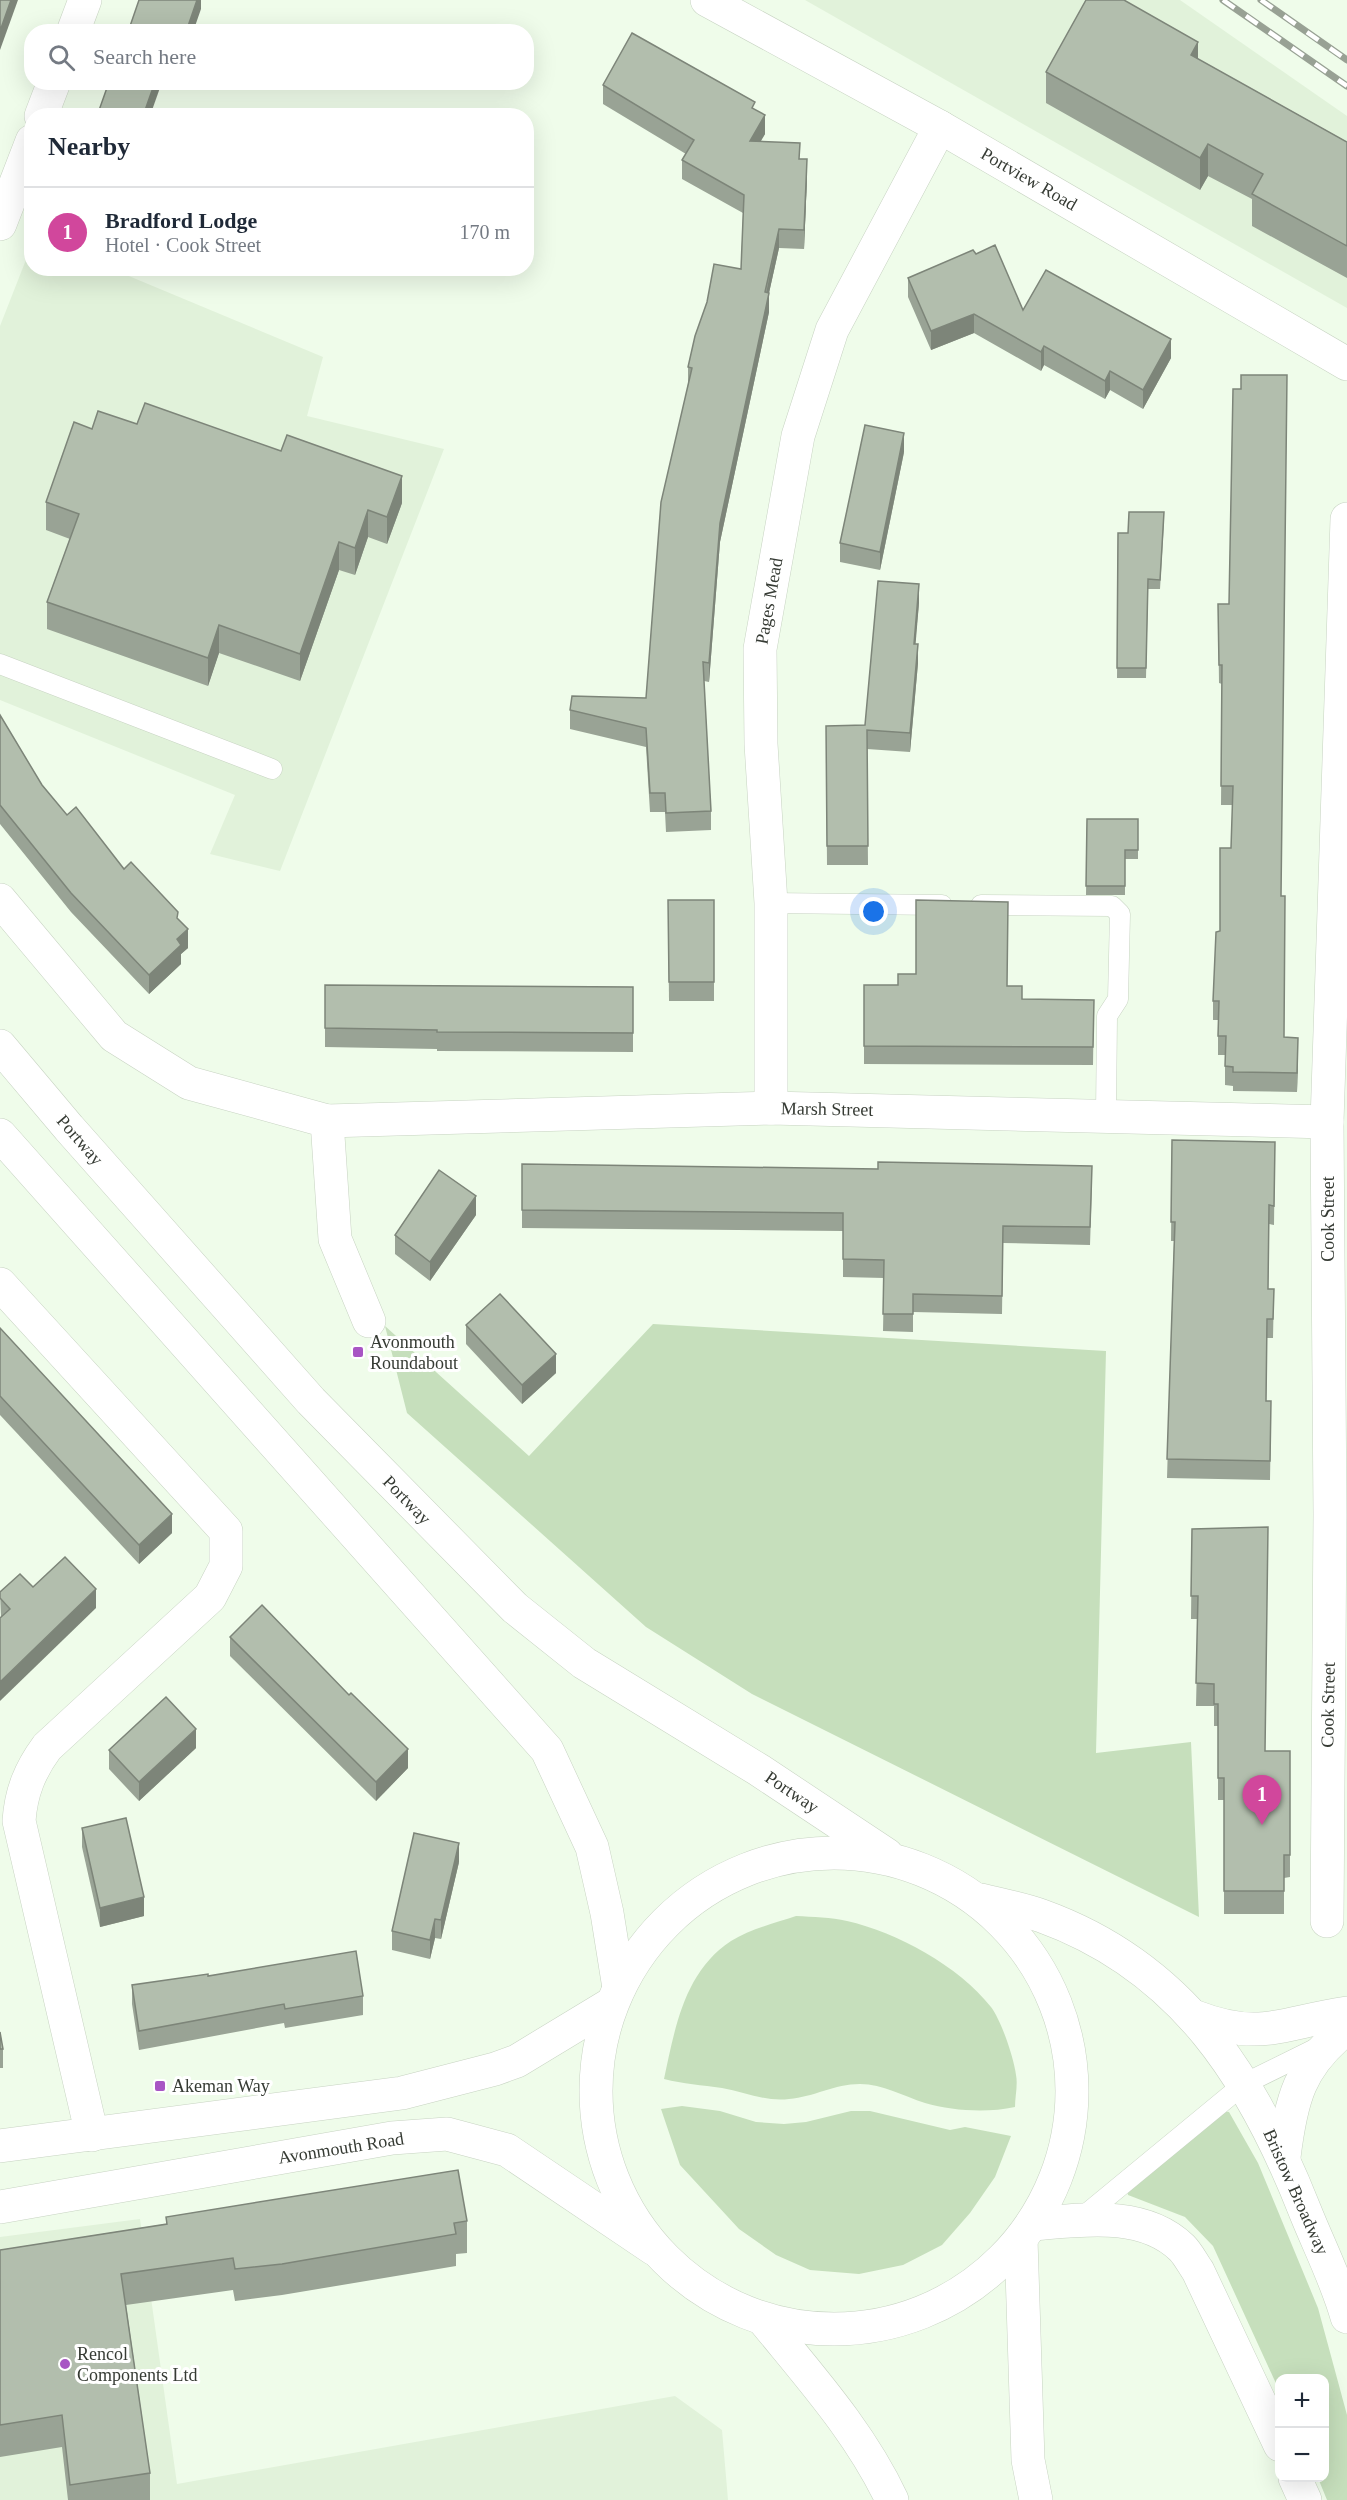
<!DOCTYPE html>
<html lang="en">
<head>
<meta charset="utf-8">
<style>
  :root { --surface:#fff; --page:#f6f6f7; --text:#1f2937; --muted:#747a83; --line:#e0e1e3; --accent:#d93025 }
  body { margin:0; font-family:Georgia,serif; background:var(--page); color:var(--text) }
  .controls { position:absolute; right:18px; bottom:18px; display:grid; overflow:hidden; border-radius:12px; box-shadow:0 6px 24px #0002 }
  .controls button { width:54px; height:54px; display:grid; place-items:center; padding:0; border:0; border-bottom:2px solid var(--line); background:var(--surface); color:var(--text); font:30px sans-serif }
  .you { position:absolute; left:874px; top:912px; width:21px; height:21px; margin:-15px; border:4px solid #fff; border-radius:50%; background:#1a73e8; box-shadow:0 0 0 9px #1a73e833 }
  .badge { display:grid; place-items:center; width:39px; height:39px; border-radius:50%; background:var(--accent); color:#fff; font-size:20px; font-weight:700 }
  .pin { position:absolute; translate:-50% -50px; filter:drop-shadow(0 2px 3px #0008) }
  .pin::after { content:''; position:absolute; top:32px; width:21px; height:18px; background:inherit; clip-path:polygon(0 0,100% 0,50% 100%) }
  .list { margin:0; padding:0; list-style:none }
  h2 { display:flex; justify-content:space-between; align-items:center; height:78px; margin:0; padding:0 24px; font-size:26px }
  h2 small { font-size:20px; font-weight:400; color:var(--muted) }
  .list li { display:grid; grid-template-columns:39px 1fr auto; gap:18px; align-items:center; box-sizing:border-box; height:90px; padding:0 24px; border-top:2px solid var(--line) }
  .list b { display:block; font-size:22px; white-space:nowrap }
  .list p { margin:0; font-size:20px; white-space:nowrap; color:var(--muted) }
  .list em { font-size:20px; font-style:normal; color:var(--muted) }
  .icon { flex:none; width:33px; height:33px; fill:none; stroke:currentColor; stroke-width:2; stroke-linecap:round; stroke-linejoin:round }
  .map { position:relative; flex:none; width:1347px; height:2500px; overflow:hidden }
  .search { position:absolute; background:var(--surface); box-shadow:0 6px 24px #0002; left:24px; top:24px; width:510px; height:66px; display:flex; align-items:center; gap:15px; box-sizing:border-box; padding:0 21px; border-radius:24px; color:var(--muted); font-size:22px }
  .panel { position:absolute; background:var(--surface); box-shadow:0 6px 24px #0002; left:24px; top:108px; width:510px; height:168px; border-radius:24px }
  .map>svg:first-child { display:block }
</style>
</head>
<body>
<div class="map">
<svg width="1347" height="2500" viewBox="0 0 1347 2500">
  <rect width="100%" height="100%" fill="#effcea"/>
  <g fill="#e1f2da">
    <polygon points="805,0 1180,0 1347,116 1347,308"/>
    <polygon points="31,247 32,268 112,269 323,357 307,416 444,449 280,871 210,854 235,795 0,700 0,326"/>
    <polygon points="140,2219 177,2484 675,2396 722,2430 728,2500 0,2500 0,2237"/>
  </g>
  <g fill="#c6dfbc">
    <polygon points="653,1324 1106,1351 1096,1753 1191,1742 1199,1917 752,1694 646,1627 407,1413 385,1326 529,1456"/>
    <path d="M796,1916C813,1917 831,1917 847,1921C896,1932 959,1966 991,2007C1001,2020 1014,2058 1016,2075C1018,2085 1015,2097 1015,2107C987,2113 953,2111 925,2103C903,2096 883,2084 860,2084C834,2084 814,2097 789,2099C766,2102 745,2092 722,2088C702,2085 683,2084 664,2079C675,2028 684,1972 731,1941C750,1929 775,1923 796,1916Z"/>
    <polygon points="682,2106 720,2111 756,2122 784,2124 806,2122 851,2111 870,2111 950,2130 965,2127 1011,2136 995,2177 970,2213 942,2245 903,2265 859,2274 810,2270 776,2255 739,2229 680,2165 661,2109"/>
    <polygon points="1222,2111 1229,2112 1258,2163 1318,2308 1347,2415 1347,2500 1327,2500 1318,2478 1324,2478 1324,2378 1280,2378 1279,2390 1213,2246 1185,2217 1128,2195 1127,2188"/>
  </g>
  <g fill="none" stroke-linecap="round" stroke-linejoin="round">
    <defs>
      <g id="service">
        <polyline points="0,664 272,769"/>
        <polyline points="771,903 942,905"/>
        <polyline points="981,905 1112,906 1120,914 1118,999 1107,1016 1106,1115"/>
        <polyline points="1079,2220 1244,2084 1319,2047"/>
      </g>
      <g id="minor">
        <polyline points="707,0 940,127 1347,364"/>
        <polyline points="73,32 85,0"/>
        <polyline points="41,116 54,82"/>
        <polyline points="0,224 32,141"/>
        <polyline points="0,900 114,1036 189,1083 327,1121 335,1239 369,1321"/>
        <polyline points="771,1108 771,903 761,744 760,649 798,436 832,330 940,127"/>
        <polyline points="327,1121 771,1108 1327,1122"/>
        <path d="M0,1284L226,1531V1566L210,1597L47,1747C30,1770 21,1792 19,1821L92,2135"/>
        <polyline points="1327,1921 1330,1514 1327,1122 1347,519"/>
        <path d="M1196,2017C1261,2042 1284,2022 1347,2013"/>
        <path d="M1284,2157C1291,2100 1299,2065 1347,2028"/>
      </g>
      <g id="secondary">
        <polyline points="0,2146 402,2093 495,2069 517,2061 611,2004"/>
        <polyline points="0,2207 392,2138 447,2134 507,2150 654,2249"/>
      </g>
      <g id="trunk">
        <polyline points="0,1046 69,1128 311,1401 515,1608 584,1663 759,1770 887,1855"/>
        <polyline points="0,1135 547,1750 592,1847 607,1913 619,1988"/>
        <circle cx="834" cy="2091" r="238"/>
        <path d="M981,1900C1001,1905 1023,1909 1042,1916C1183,1967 1253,2079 1305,2211C1319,2246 1337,2281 1347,2317"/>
        <path d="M1032,2224C1081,2220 1143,2210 1182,2248C1188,2254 1193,2264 1198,2271L1280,2445"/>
        <polyline points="1295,2478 1305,2500"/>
      </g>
      <g id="motorway">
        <polyline points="1021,2239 1028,2460 1036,2500"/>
        <path d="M763,2319C810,2377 860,2432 892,2500"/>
      </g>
    </defs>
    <use href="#service" stroke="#c7d3c2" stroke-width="21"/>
    <use href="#minor" stroke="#c7d3c2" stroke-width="34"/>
    <use href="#secondary" stroke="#c7d3c2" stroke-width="34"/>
    <use href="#trunk" stroke="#c7d3c2" stroke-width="34"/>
    <use href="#motorway" stroke="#c7d3c2" stroke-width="34"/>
    <use href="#service" stroke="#fff" stroke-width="20"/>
    <use href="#minor" stroke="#fff" stroke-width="33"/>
    <use href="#secondary" stroke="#fff" stroke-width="33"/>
    <use href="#trunk" stroke="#fff" stroke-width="33"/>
    <use href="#motorway" stroke="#fff" stroke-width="33"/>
    <defs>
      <g id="rail">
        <polyline points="1223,0 1347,86"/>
        <polyline points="1261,0 1347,60"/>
      </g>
    </defs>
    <use href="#rail" stroke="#98a194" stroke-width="7"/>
    <use href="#rail" stroke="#fff" stroke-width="4.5" stroke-dasharray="14" stroke-linecap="butt"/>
  </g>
  <g fill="#99a395">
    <polygon points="1198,59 1347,142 1347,278 1252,226 1252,199 1208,176 1200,190 1046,103 1046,72"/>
    <polygon points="603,85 755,110 765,134 760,141 800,159 807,178 804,249 779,248 769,293 769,312 720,542 709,682 704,681 711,811 711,830 666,832 665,812 650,812 646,747 570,729 570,710 646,698 688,384 688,367 707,302 741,269 743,213 682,179 682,160 686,154 603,104"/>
    <polygon points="976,254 1023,310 1171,358 1143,409 1110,390 1105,399 1044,365 1041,371 974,333 931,350 908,297 908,278"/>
    <polygon points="137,424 402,503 387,544 368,537 355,575 339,570 300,681 219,653 208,686 47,629 47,602 70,539 46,530 46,502 92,429"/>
    <polygon points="904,452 880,570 840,562 840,543"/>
    <polygon points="1164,522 1160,589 1148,589 1146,678 1117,678 1118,533 1128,533"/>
    <polygon points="919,603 915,644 918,663 910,752 867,749 868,865 827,865 826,726 865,725"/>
    <polygon points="1218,604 1281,896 1284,1037 1298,1057 1297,1092 1233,1091 1233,1086 1225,1085 1225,1055 1218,1055 1218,1020 1213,1020 1213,1001 1220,931 1231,848 1233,805 1221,805 1222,684 1219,683"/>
    <polygon points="0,715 42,785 67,815 178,919 188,948 181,954 181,964 149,994 71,912 0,824"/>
    <polygon points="1087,819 1138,819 1138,859 1125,859 1125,895 1086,895"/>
    <polygon points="668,900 714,900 714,1001 669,1001"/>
    <polygon points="325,985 633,987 633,1052 437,1051 437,1049 325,1047"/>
    <polygon points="864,985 1007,986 1022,999 1094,1000 1093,1065 864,1064"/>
    <polygon points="1172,1140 1275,1142 1274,1225 1269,1224 1268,1289 1274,1289 1273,1338 1267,1338 1266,1401 1271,1420 1270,1480 1167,1478 1174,1241 1171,1241"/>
    <polygon points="522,1164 1092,1184 1090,1245 1003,1243 1002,1314 913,1312 913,1332 883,1331 884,1278 843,1277 843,1231 522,1228"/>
    <polygon points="476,1215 430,1281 395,1254 395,1235"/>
    <polygon points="466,1325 556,1373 522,1404 466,1344"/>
    <polygon points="0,1328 172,1533 139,1564 0,1415"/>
    <polygon points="1192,1529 1265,1751 1290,1751 1290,1877 1284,1878 1284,1914 1224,1914 1224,1800 1218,1800 1218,1726 1214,1726 1214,1706 1196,1706 1198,1619 1191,1619"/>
    <polygon points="0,1592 96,1608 1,1618"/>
    <polygon points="230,1637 408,1768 376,1801 230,1656"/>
    <polygon points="196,1748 139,1801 109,1769 109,1750"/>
    <polygon points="82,1828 144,1916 100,1927 82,1847"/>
    <polygon points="459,1862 441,1939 435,1938 430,1959 392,1950 392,1931"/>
    <polygon points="208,1976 363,1996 363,2015 285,2028 284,2023 139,2050 132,2004 132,1985"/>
    <polygon points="0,2032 3,2049 3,2068 0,2068"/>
    <polygon points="166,2217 467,2221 467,2253 456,2254 456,2266 282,2295 235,2301 233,2290 126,2305 150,2473 150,2500 68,2500 62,2447 0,2457 0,2250 166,2224"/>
  </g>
  <g fill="#7d8579">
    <polygon points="11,0 18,0 0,50 0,31"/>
    <polygon points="197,0 201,0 201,9 193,32 186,32"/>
    <polygon points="1198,42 1198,74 1191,55"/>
    <polygon points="155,82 162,82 150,116 143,116"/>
    <polygon points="765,115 765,134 750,160 750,141"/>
    <polygon points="1208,144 1208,176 1200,190 1200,158"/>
    <polygon points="807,159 807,178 804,249 804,230"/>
    <polygon points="779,229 779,248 769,293 769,312 720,542 709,682 709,663 720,523"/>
    <polygon points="974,314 974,333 931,350 931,331"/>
    <polygon points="1171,339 1171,358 1143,409 1143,390"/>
    <polygon points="1044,346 1044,365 1041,371 1041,352"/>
    <polygon points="1110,371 1110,390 1105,399 1105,381"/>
    <polygon points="904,433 904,452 880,570 880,552"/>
    <polygon points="402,476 402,503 387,544 387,517"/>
    <polygon points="368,510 368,537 355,575 355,548"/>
    <polygon points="339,542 339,570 300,681 300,654"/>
    <polygon points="919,584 919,603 914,663 914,644"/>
    <polygon points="219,625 219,653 208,686 208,658"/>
    <polygon points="918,644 918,663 910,752 910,733"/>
    <polygon points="188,929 188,948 181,954 181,964 149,994 149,975 177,939"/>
    <polygon points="1298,1038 1298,1057 1297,1092 1297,1073"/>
    <polygon points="476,1196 476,1215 430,1281 430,1262"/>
    <polygon points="556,1354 556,1373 522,1404 522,1385"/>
    <polygon points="172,1514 172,1533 139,1564 139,1545"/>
    <polygon points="96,1589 96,1608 0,1701 0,1682"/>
    <polygon points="196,1729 196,1748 139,1801 139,1782"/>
    <polygon points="408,1749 408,1768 376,1801 376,1782"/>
    <polygon points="459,1843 459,1862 441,1939 441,1920"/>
    <polygon points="144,1897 144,1916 100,1927 100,1908"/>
    <polygon points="435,1919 435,1938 430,1959 430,1940"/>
  </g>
  <g fill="#b2bead" stroke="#7d8579" stroke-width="1.5">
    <polygon points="0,0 11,0 0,31"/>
    <polygon points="139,0 197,0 186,32 128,32"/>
    <polygon points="1086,0 1124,0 1198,42 1191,55 1347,142 1347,246 1252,194 1263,174 1208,144 1200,158 1046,72"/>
    <polygon points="632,33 755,102 752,108 765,115 750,141 800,143 799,159 807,159 804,230 779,229 765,292 769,293 720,523 709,663 703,662 711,811 666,813 665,793 650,793 646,728 570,710 572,696 646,698 661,502 692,368 688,367 695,336 707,302 714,264 741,269 744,195 682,160 694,140 603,85"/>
    <polygon points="109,82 155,82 143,116 97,116"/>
    <polygon points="995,245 1023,310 1046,270 1171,339 1143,390 1110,371 1105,381 1044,346 1041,352 974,314 931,331 908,278 973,250 976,254"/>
    <polygon points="1241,375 1287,375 1281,896 1285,896 1284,1037 1298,1038 1297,1073 1233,1072 1233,1067 1225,1066 1226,1036 1218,1036 1219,1001 1213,1001 1216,932 1220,931 1220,848 1231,848 1233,786 1221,786 1222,665 1219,665 1218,604 1229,604 1233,389 1241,389"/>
    <polygon points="145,403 281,451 287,435 402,476 387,517 368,510 355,548 339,542 300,654 219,625 208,658 47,602 79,514 46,502 74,422 92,429 98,411 137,424"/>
    <polygon points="865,425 904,433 880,552 840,543"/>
    <polygon points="1129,512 1164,512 1160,580 1148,579 1146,668 1117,668 1118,533 1128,533"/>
    <polygon points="878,581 919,584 914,644 918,644 910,733 867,730 868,846 827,846 826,726 865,725"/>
    <polygon points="0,715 42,785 67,815 76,807 124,869 131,862 178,912 177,918 188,929 177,939 181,945 149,975 71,893 0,805"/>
    <polygon points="1087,819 1138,819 1138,850 1125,850 1125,886 1086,886"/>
    <polygon points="668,900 714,900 714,982 669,982"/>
    <polygon points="916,900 1008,902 1007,986 1022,986 1022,999 1094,1000 1093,1047 864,1046 864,985 898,985 898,974 916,974"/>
    <polygon points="325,985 633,987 633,1033 437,1032 437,1030 325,1028"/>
    <polygon points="1172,1140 1275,1142 1274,1206 1269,1205 1268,1289 1274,1289 1273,1319 1267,1319 1266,1401 1271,1401 1270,1461 1167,1459 1175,1222 1171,1222"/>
    <polygon points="878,1162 1092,1166 1090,1227 1003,1226 1002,1296 913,1294 913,1314 883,1314 884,1260 843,1259 843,1213 522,1210 522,1164 878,1169"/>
    <polygon points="439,1170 476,1196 430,1262 395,1235"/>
    <polygon points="500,1294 556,1354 522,1385 466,1325"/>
    <polygon points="0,1328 172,1514 139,1545 0,1396"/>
    <polygon points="1268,1527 1265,1751 1290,1751 1290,1855 1284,1855 1284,1891 1224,1891 1224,1778 1218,1778 1218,1704 1214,1704 1214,1684 1196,1683 1198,1596 1191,1596 1192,1529"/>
    <polygon points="65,1557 96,1589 0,1682 0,1618 10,1609 0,1598 0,1592 20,1574 33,1587"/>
    <polygon points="262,1605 349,1695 351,1693 408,1749 376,1782 230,1637"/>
    <polygon points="166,1697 196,1729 139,1782 109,1750"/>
    <polygon points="126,1818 144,1897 100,1908 82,1828"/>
    <polygon points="414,1833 459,1843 441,1920 435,1919 430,1940 392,1931"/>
    <polygon points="356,1951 363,1996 285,2009 284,2004 139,2031 132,1985 208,1974 208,1976"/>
    <polygon points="0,2032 3,2049 0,2049"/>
    <polygon points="458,2170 467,2221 454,2223 456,2234 282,2264 235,2269 233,2258 121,2274 150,2473 70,2485 62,2415 0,2425 0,2250 167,2224 166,2217"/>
  </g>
  <g fill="#a855c4" stroke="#fff" stroke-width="2">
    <rect x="352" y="1346" width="12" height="12" rx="3"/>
    <rect x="154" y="2080" width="12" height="12" rx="3"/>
    <circle cx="65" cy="2364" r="6"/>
  </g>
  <g text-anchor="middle" stroke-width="6" stroke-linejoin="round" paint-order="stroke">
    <g font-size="18" fill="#363b34" stroke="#fff">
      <text transform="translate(1029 179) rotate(30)" y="6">Portview Road</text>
      <text transform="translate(769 601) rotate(-80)" y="6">Pages Mead</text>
      <text transform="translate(827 1109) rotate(1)" y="6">Marsh Street</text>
      <text transform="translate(80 1140) rotate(49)" y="6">Portway</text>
      <text transform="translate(1328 1219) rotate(-90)" y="6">Cook Street</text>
      <text transform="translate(407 1500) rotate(46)" y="6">Portway</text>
      <text transform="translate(1328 1705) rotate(-89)" y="6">Cook Street</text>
      <text transform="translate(792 1792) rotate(34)" y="6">Portway</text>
      <text transform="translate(341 2148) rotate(-9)" y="6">Avonmouth Road</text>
      <text transform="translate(1296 2192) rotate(66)" y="6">Bristow Broadway</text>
    </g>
    <g font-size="18" fill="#363b34" stroke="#fff" text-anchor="start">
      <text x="370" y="1348">Avonmouth<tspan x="370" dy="21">Roundabout</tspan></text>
      <text x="172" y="2092">Akeman Way</text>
      <text x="77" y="2360">Rencol<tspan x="77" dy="21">Components Ltd</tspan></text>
    </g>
  </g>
</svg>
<div class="controls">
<button>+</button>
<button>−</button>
</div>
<div class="you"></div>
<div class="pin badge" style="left:1262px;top:1825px;background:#d1479c">1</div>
<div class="search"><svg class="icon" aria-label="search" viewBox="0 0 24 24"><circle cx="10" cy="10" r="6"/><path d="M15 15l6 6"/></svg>Search here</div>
<section class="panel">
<h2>Nearby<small></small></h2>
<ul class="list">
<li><span class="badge" style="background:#d1479c">1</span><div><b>Bradford Lodge</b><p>Hotel · Cook Street</p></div><em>170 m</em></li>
</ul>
</section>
</div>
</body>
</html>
